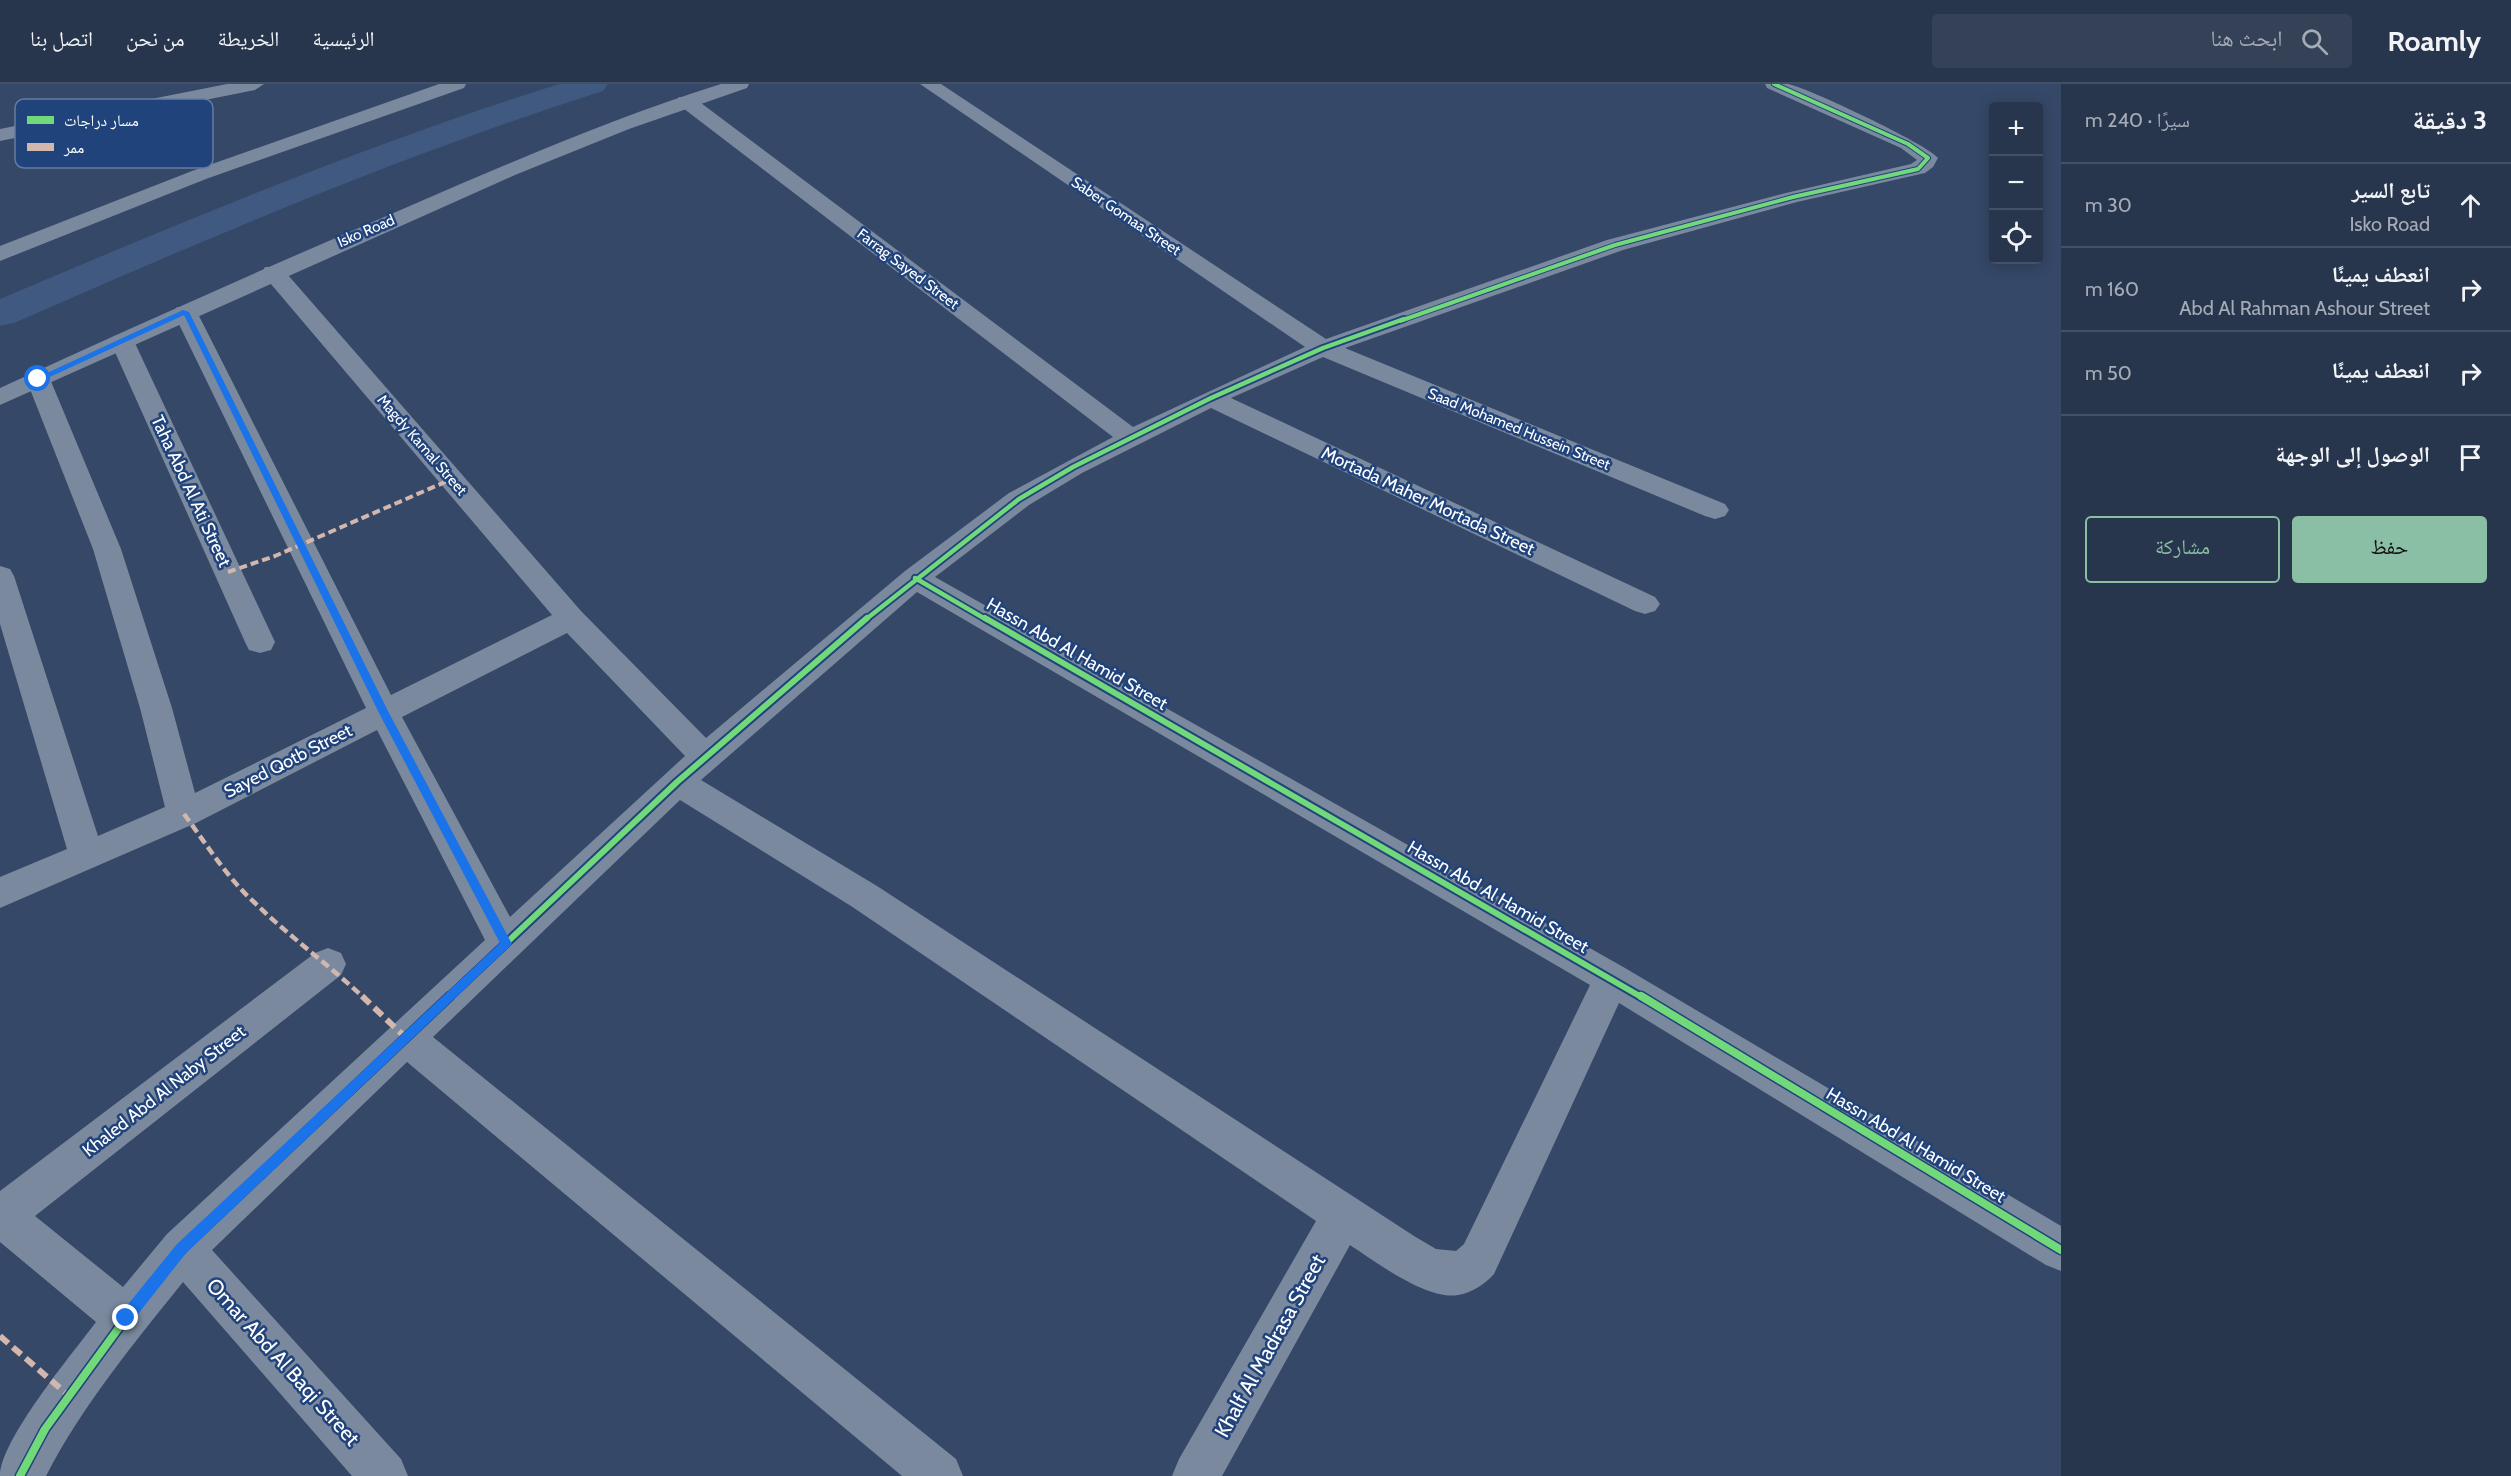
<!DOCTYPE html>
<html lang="ar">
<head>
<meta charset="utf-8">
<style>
  :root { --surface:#28364d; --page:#344157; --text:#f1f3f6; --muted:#a5abb6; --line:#445065; --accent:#8abfa5 }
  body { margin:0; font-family:Cabin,"Noto Naskh Arabic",sans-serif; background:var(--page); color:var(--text); direction:rtl }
  .controls { position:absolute; right:18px; top:18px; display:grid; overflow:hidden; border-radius:6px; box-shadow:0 3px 15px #0003 }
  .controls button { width:54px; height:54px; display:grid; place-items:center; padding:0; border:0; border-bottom:2px solid var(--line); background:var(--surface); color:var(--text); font:30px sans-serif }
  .stop { position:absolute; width:18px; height:18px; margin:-14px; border:4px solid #1a73e8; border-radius:50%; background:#fff }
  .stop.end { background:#1a73e8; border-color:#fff; box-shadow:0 2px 6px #0008 }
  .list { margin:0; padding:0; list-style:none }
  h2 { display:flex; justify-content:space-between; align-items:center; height:78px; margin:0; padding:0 24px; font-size:26px }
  h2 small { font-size:20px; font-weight:400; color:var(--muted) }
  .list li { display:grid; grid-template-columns:39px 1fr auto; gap:18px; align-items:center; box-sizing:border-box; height:84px; padding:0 24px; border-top:2px solid var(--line) }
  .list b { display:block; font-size:22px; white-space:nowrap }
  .list p { margin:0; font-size:20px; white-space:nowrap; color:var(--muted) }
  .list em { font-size:20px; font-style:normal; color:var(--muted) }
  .actions { display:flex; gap:12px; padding:18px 24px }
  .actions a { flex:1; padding:14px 0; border:2px solid var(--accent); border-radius:6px; text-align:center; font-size:21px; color:var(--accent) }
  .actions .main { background:var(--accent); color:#111 }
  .icon { flex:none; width:33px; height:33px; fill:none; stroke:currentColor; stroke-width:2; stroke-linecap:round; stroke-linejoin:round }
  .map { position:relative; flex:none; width:2061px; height:1392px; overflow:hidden; direction:ltr }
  header { display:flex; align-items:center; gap:36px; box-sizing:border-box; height:84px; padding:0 30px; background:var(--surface); border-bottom:2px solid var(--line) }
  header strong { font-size:28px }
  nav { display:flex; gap:33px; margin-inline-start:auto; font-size:21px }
  .search { width:420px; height:54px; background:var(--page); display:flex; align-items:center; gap:15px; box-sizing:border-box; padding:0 21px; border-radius:6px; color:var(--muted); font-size:22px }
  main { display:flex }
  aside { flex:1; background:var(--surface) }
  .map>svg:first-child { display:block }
</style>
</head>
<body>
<header>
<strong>Roamly</strong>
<div class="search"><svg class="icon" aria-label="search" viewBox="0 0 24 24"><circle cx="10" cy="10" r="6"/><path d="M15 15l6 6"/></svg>ابحث هنا</div>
<nav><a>الرئيسية</a><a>الخريطة</a><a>من نحن</a><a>اتصل بنا</a></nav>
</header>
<main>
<aside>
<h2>3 دقيقة<small>سيرًا · 240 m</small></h2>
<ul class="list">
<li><svg class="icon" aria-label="ahead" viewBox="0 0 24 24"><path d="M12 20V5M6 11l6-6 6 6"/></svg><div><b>تابع السير</b><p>Isko Road</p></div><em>30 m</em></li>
<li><svg class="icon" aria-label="right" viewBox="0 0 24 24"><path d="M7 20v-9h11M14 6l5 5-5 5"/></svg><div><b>انعطف يمينًا</b><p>Abd Al Rahman Ashour Street</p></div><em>160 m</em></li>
<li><svg class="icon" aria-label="right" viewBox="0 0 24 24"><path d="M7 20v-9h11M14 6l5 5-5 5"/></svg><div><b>انعطف يمينًا</b></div><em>50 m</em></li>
<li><svg class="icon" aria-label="arrive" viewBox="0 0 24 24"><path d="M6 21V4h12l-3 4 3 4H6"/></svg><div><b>الوصول إلى الوجهة</b></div></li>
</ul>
<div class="actions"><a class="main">حفظ</a><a>مشاركة</a></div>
</aside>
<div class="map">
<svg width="2061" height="1392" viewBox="0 0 2061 1392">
  <rect width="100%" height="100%" fill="#354867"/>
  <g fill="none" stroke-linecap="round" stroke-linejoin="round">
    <path fill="#405981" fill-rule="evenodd" d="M559,0H608L603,7C402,71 208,154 14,239L0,242V215C184,137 368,60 559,0Z"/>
    <g fill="#7a899e" fill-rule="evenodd">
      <polygon points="227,0 264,0 255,6 0,57 0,45"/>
      <polygon points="439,0 466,0 464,4 206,95 0,177 0,162 192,87"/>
      <path d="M920,0H941L1326,255L1607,156L1786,109L1911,80L1917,76L1901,64L1767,4L1765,0C1772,0 1781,0 1788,0C1806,3 1929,61 1938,74L1933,83L1925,89L1797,118L1623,166L1345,264L1725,420L1729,426L1725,432L1715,435L1705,432L1323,273L1231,314L1655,513L1660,520L1655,527L1645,530L1635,527L1211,324L1082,389L1029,421L935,493L1625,884L2061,1142V1187L2046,1181L1619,919L1494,1190C1485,1200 1472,1209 1458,1211C1428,1217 1374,1177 1350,1161L1222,1392H1172L1179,1375L1316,1137L851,822L680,716L433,953L956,1375L963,1392H902L407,978L212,1166L401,1375L408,1392H352L183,1198C134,1259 82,1322 46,1392H0C0,1356 73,1269 96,1238L0,1158V1107L315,869L328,864L341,869L346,880L341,891L35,1132L123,1203L167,1150L485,856L377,646L196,739L0,824V793L67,765L0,540V482L10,485L14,492L98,752L165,723L140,624L93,465L26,295L29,290L38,288L47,290L50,295L121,465L172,624L195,709L366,624L173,228L177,223H193L197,228L391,611L552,531L265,193L262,188L265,183H281L581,527L706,654L905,487L1009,409L1113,353L679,21L677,17L679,13H693L1133,343L1305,263ZM917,508L1590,901L1464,1160L1456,1167L1436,1165L1414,1152L877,802L701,696ZM567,549L685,672L510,833L402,633Z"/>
      <polygon points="122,250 130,252 134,257 275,558 271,566 260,569 249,566 245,558 110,257 114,252"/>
    </g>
    <path fill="#7a899e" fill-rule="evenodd" d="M721,0H749L747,4L629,45L515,91L0,321V304C137,241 274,180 412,121C514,77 615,33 721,0Z"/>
    <polyline stroke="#d1b7ad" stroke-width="4" stroke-dasharray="8 4" stroke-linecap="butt" points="228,488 275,472 452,395"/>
    <path stroke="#d1b7ad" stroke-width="4.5" stroke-dasharray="9 4.5" stroke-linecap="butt" d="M184,730C207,761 228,795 256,820C290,853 329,881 364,914"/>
    <g stroke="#d1b7ad" stroke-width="6" stroke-dasharray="11 6" stroke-linecap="butt">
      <polyline points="362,912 405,953"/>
      <polyline points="0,1252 69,1312"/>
    </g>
    <defs>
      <polyline id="cycleway-far3" points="1400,237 1615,161 1793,113 1918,85 1928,74 1908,60 1774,0"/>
      <g id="cycleway-far2">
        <polyline points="915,494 987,536"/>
        <polyline points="865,536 1019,415 1073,383 1211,314 1323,264 1404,235"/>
      </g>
      <g id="cycleway-far1">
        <polyline points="985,534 1643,914"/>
        <polyline points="448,914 677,698 867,534"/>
      </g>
      <g id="cycleway">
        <polyline points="1641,912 2061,1166"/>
        <polyline points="20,1392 45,1345 126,1234 182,1165 450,912"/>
      </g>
    </defs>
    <use href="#cycleway-far3" stroke="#21437b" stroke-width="6"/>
    <use href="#cycleway-far2" stroke="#21437b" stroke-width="8"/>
    <use href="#cycleway-far1" stroke="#21437b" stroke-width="10"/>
    <use href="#cycleway" stroke="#21437b" stroke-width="11"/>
    <use href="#cycleway-far3" stroke="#71d979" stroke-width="4"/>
    <use href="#cycleway-far2" stroke="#71d979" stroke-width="4.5"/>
    <use href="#cycleway-far1" stroke="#71d979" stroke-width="6"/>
    <use href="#cycleway" stroke="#71d979" stroke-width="8"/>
  </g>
  <polygon fill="#1a73e8" points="183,226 189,228 389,629 512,860 186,1169 131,1239 126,1241 121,1239 121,1229 177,1160 500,859 379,629 184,231 41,297 34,295"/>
  <g text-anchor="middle" stroke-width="5" stroke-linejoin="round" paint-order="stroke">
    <g font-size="15" fill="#fff" stroke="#21437b">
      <text transform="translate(1126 132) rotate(34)" y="5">Saber Gomaa Street</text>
      <text transform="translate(366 147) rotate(-23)" y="5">Isko Road</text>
      <text transform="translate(908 185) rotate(37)" y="5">Farrag Sayed Street</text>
      <text transform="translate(1519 345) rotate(22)" y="5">Saad Mohamed Hussein Street</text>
      <text transform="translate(422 361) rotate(49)" y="5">Magdy Kamal Street</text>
    </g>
    <g font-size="18" fill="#fff" stroke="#21437b">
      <text transform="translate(191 407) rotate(65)" y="6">Taha Abd Al Ati Street</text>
      <text transform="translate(1428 417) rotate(25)" y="6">Mortada Maher Mortada Street</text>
      <text transform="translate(1077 570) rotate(30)" y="6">Hassn Abd Al Hamid Street</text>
      <text transform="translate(288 677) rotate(-27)" y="6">Sayed Qotb Street</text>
      <text transform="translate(1498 813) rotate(30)" y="6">Hassn Abd Al Hamid Street</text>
      <text transform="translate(164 1007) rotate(-38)" y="6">Khaled Abd Al Naby Street</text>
      <text transform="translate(1916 1061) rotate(31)" y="6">Hassn Abd Al Hamid Street</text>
    </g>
    <g font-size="21" fill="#fff" stroke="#21437b">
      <text transform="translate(1270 1262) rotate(-61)" y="7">Khalf Al Madrasa Street</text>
      <text transform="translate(283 1278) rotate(48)" y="7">Omar Abd Al Baqi Street</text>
    </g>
  </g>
  <rect x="15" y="15" width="198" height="69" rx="9" fill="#21437b" stroke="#647ba3" stroke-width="1.5"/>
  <rect x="27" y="32" width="27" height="8" fill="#71d979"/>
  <rect x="27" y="59" width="27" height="8" fill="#d1b7ad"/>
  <g font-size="16" fill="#fff">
    <text x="64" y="42">مسار دراجات</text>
    <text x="64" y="69">ممر</text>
  </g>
</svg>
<div class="controls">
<button>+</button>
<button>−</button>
<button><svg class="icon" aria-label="locate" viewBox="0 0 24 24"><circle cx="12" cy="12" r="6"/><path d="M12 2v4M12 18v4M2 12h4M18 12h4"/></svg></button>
</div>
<div class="stop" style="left:38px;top:295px"></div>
<div class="stop end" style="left:126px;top:1234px"></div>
</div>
</main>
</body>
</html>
